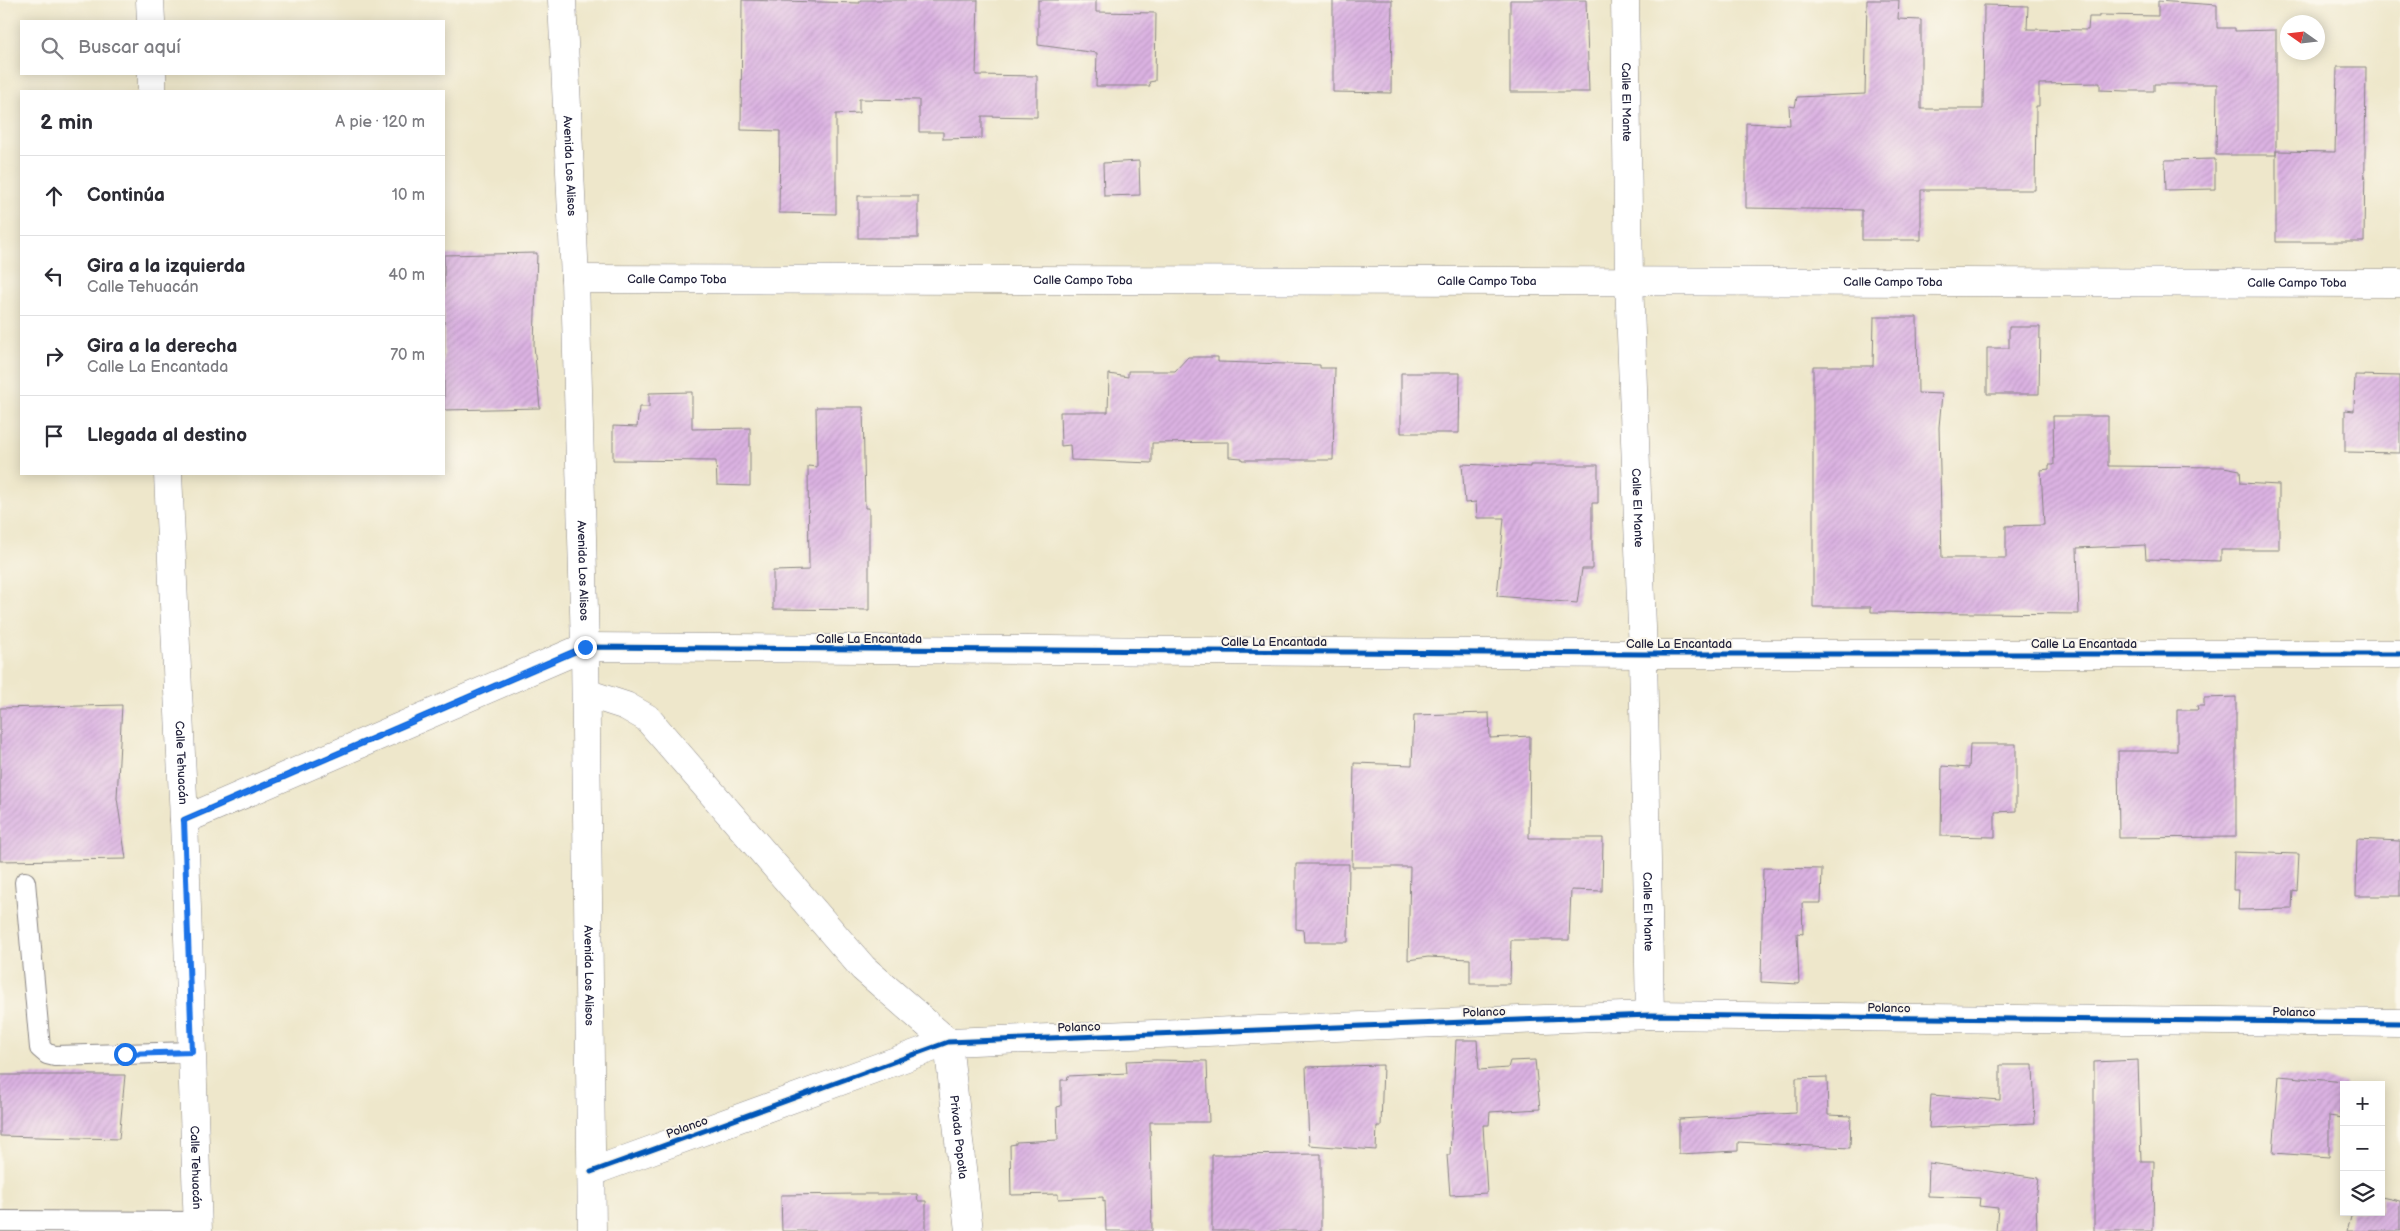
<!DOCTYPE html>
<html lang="es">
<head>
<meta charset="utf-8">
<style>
  :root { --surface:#fff; --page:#f7f7f7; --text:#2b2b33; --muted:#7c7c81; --line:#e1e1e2 }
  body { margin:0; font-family:"Balsamiq Sans",sans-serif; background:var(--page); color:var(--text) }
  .controls { position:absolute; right:15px; bottom:15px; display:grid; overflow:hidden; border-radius:0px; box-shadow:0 2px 12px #0003 }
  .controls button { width:45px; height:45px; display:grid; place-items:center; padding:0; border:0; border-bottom:1px solid var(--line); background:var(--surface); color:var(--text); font:25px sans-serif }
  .compass { position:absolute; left:2280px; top:15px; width:45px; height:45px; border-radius:50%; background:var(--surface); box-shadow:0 2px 12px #0003; rotate:284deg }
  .stop { position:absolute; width:15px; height:15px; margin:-11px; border:4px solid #1a73e8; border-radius:50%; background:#fff }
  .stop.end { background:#1a73e8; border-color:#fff; box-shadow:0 1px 5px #0008 }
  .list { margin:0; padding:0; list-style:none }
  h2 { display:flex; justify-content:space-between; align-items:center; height:65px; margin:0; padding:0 20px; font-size:21px }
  h2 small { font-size:16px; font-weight:400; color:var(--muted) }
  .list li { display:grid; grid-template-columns:32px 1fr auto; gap:15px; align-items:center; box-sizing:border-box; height:80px; padding:0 20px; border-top:1px solid var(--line) }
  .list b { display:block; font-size:19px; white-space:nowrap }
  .list p { margin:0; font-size:16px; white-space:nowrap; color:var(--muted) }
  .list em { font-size:16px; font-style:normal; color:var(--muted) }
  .icon { flex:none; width:28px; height:28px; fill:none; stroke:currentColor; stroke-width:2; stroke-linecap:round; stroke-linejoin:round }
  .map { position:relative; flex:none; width:2400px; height:1231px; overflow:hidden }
  .search { position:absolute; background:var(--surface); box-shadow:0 2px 12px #0003; left:20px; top:20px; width:425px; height:55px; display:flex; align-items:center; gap:12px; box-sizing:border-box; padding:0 18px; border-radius:0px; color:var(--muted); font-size:19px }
  .panel { position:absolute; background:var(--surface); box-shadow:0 2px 12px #0003; left:20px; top:90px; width:425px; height:385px; border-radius:0px }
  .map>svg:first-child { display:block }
</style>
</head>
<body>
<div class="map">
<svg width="2400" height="1231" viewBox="0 0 2400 1231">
  <defs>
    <pattern id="building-hatch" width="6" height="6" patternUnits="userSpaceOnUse" patternTransform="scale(1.25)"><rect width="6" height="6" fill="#dbb2e2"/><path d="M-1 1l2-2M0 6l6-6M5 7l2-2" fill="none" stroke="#bc99c3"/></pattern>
  </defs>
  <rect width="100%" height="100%" fill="#fbf7ec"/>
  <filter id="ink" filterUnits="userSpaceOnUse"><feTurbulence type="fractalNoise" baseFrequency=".02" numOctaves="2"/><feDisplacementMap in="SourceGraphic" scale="10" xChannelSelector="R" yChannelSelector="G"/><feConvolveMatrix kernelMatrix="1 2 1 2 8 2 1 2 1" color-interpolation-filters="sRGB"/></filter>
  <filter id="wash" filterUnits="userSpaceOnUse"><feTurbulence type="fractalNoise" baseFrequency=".0096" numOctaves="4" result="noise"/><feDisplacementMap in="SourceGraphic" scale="20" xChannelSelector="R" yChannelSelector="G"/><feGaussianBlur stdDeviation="1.12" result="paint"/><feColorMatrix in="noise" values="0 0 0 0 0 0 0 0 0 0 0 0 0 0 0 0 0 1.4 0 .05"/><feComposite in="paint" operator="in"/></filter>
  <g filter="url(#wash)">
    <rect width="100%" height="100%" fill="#eee7cb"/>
    <g id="blocks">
      <g fill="url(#building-hatch)">
        <polygon points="742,0 860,3 860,0 978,0 976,75 1037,76 1037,117 982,116 982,138 943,139 943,132 919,132 919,100 859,99 859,113 836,114 836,214 779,213 780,131 741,130"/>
        <polygon points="1038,0 1096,0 1096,12 1156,13 1155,81 1149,82 1150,86 1096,86 1097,53 1038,45"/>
        <polygon points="1333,0 1392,0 1391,93 1333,92"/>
        <polygon points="1510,0 1586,0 1589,92 1510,92"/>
        <polygon points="1867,0 1899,0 1898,19 1921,20 1921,109 1983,109 1984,5 2028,6 2027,29 2088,30 2089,17 2099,17 2099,15 2158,16 2158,1 2217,5 2217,28 2235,28 2235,31 2276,30 2276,155 2216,155 2217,84 2154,84 2154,91 2126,91 2100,90 2100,83 2039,84 2039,106 2036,106 2035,190 1921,190 1921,240 1862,240 1862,210 1746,208 1746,123 1790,125 1789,106 1795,107 1797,97 1865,94"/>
        <polygon points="2337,67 2366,67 2364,242 2276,242 2276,151 2335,152"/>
        <polygon points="2215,159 2215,189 2166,190 2165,160"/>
        <polygon points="1139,161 1140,195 1104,196 1103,163"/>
        <rect x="858" y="196" width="60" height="42"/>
        <polygon points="537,253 534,345 540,408 444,410 444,255"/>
        <polygon points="1874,317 1917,317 1918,393 1942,394 1939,427 1942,558 2006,558 2006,526 2044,525 2041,470 2049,469 2049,465 2054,465 2053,416 2108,416 2108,466 2224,467 2240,470 2241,483 2279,485 2279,550 2221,550 2221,561 2146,559 2145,545 2077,548 2079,614 1871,612 1871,607 1813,607 1813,366 1873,366"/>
        <polygon points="2009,327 2040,327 2039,394 1987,394 1987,348 2009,348"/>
        <polygon points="1188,357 1218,357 1218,362 1320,365 1320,368 1335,368 1333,460 1242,460 1242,458 1229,457 1229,442 1152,443 1152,463 1071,460 1070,445 1061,446 1060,412 1108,412 1109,374 1128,377 1128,371 1175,371"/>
        <polygon points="1401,373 1460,373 1459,433 1401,433"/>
        <polygon points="2355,375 2400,376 2400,453 2345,452 2345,410 2354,411"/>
        <polygon points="692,392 692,429 750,428 750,486 717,485 716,461 613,460 613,426 637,427 639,407 649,407 649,393"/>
        <polygon points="816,407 863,407 865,508 869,508 869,610 773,609 773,571 809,570 808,466 817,467"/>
        <polygon points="1462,464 1530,467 1530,465 1598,465 1598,503 1592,503 1592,569 1582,569 1577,603 1497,596 1504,518 1477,518 1476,502 1465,503"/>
        <polygon points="2236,697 2236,837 2119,838 2118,751 2177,751 2177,710 2198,710 2197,706 2204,706 2204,698"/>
        <polygon points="122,705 117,798 126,859 0,861 0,708"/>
        <polygon points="1489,713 1490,738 1530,736 1529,838 1603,838 1602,891 1571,890 1569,940 1511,940 1510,984 1470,984 1470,959 1428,957 1408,960 1410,867 1352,867 1354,763 1412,765 1414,715"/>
        <polygon points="1970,744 2016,744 2016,811 1995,812 1995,837 1941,836 1942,766 1969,768"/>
        <polygon points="2357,839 2400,841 2400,896 2356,896"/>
        <polygon points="2234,852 2299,854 2297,891 2293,890 2292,909 2238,910 2239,890 2233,890"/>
        <polygon points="1296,864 1349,864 1348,942 1304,942 1303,930 1296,929"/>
        <polygon points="1763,868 1822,869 1821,903 1802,903 1803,934 1797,933 1799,984 1761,982"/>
        <polygon points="1456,1040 1477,1040 1479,1070 1508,1068 1510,1061 1535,1060 1540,1109 1490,1112 1489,1125 1483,1125 1487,1193 1450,1195 1447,1155 1450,1155"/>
        <polygon points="1156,1060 1207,1061 1209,1122 1150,1122 1152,1231 1106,1231 1105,1201 1103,1202 1103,1197 1058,1199 1058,1194 1011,1195 1010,1145 1016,1144 1016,1142 1058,1140 1057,1107 1061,1106 1061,1080 1067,1080 1068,1076 1127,1073 1126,1061"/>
        <polygon points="2138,1060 2141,1161 2154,1161 2153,1231 2094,1231 2094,1062"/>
        <polygon points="1383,1065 1381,1126 1377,1126 1376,1150 1309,1145 1306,1067"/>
        <polygon points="2000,1065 2033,1065 2035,1123 1929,1128 1931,1095 2000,1100"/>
        <polygon points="0,1075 125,1075 119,1139 0,1136"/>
        <polygon points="2279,1076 2345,1082 2343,1118 2329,1116 2329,1157 2273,1153"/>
        <polygon points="1827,1077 1828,1115 1851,1116 1850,1148 1738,1142 1738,1151 1679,1154 1679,1119 1796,1113 1796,1078"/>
        <polygon points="1321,1154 1321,1231 1212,1231 1212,1155"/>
        <polygon points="1929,1163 2039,1178 2036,1200 2037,1231 1996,1231 1998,1208 1979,1206 1980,1198 1928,1196"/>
        <polygon points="857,1194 917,1194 918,1201 926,1201 926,1231 782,1231 781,1195"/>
        <polygon points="2381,1197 2400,1201 2400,1231 2347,1231 2352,1212 2381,1212"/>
      </g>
    </g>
  </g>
  <g filter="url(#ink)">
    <use href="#blocks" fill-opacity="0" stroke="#888483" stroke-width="1"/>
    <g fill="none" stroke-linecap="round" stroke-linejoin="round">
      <defs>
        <g id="service">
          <polyline points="25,882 40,1048 47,1054 55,1056 192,1052"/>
          <polyline points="0,1221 198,1222"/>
        </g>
        <g id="minor">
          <path id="s1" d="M562,0L575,279L585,647L592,1231"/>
          <path id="s2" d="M1625,0L1629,280L1643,654L1650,1015"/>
          <path id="s3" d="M575,279L2400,283"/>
          <path id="s4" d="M586,693L626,706L647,718L863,968L948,1042L969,1231"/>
          <polyline points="184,820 585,647 1643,654 2400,654"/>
          <polyline points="591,1172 948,1042 1650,1015 2400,1023"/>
        </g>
        <g id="tertiary">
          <polyline points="150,0 151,21"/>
          <polyline points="152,74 152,91"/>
          <path id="s5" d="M168,474L184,820L198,1231"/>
        </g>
      </defs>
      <use href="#service" stroke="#888483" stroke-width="22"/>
      <use href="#minor" stroke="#888483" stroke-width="29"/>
      <use href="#tertiary" stroke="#888483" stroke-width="29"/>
      <use href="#service" stroke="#fff" stroke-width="20"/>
      <use href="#minor" stroke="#fff" stroke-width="28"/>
      <use href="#tertiary" stroke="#fff" stroke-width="28"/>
      <defs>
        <g id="cycleway">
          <polyline points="184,820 585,647 1643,654 2400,654"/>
          <polyline points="591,1172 948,1042 1650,1015 2400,1023"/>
        </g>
      </defs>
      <use href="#cycleway" stroke="#fbf7ec" stroke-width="8"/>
      <use href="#cycleway" stroke="#0057b8" stroke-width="5"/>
    </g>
  </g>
  <g fill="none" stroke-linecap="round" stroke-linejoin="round" filter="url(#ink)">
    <polyline stroke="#1a73e8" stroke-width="6" points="125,1054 192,1052 184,820 585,647"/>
  </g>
  <g text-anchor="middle" stroke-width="4" stroke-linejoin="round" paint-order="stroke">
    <g font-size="12" fill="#22223b" stroke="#fbf7ec">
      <text dy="4" stroke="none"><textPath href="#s2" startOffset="102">Calle El Mante</textPath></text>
      <text dy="4" stroke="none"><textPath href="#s1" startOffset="166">Avenida Los Alisos</textPath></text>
      <text dy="4" stroke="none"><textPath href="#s3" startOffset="102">Calle Campo Toba</textPath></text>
      <text dy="4" stroke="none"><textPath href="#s3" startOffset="508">Calle Campo Toba</textPath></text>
      <text dy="4" stroke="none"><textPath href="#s3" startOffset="912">Calle Campo Toba</textPath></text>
      <text dy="4" stroke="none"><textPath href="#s3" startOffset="1318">Calle Campo Toba</textPath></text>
      <text dy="4" stroke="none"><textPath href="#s3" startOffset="1722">Calle Campo Toba</textPath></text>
      <text dy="4" stroke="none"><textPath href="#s2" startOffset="508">Calle El Mante</textPath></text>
      <text dy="4" stroke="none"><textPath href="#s1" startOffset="571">Avenida Los Alisos</textPath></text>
      <text x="869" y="643">Calle La Encantada</text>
      <text x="1274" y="646">Calle La Encantada</text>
      <text x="1679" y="648">Calle La Encantada</text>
      <text x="2084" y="648">Calle La Encantada</text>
      <text dy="4" stroke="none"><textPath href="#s5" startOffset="289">Calle Tehuacán</textPath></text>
      <text dy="4" stroke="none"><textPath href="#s2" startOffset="912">Calle El Mante</textPath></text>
      <text dy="4" stroke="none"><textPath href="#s1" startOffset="976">Avenida Los Alisos</textPath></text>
      <text transform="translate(1889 1008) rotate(1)" y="4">Polanco</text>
      <text transform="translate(1484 1012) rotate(-2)" y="4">Polanco</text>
      <text transform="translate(2294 1012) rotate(1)" y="4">Polanco</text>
      <text transform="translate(1079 1027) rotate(-2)" y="4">Polanco</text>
      <text transform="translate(687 1127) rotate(-20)" y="4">Polanco</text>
      <text dy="4" stroke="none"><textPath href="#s4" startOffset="605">Privada Popotla</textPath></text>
      <text dy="4" stroke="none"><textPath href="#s5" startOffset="694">Calle Tehuacán</textPath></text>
    </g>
  </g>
</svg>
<div class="controls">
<button>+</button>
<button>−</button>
<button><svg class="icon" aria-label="layers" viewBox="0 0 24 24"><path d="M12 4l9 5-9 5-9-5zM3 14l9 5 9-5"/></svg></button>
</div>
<svg class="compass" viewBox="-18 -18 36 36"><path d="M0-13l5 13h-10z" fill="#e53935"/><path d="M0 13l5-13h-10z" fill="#7c7c81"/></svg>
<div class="stop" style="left:125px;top:1054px"></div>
<div class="stop end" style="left:585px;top:647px"></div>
<div class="search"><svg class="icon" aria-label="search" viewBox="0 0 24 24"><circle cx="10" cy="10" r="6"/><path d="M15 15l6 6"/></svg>Buscar aquí</div>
<section class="panel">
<h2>2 min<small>A pie · 120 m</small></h2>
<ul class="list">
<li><svg class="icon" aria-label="ahead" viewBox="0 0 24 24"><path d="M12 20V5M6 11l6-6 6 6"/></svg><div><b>Continúa</b></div><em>10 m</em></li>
<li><svg class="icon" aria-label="left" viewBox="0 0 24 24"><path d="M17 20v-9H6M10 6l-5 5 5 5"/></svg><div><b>Gira a la izquierda</b><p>Calle Tehuacán</p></div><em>40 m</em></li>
<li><svg class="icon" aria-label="right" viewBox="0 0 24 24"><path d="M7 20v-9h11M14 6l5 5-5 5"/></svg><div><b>Gira a la derecha</b><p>Calle La Encantada</p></div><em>70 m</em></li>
<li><svg class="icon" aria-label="arrive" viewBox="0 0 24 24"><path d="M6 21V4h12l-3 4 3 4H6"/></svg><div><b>Llegada al destino</b></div></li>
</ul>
</section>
</div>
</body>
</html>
